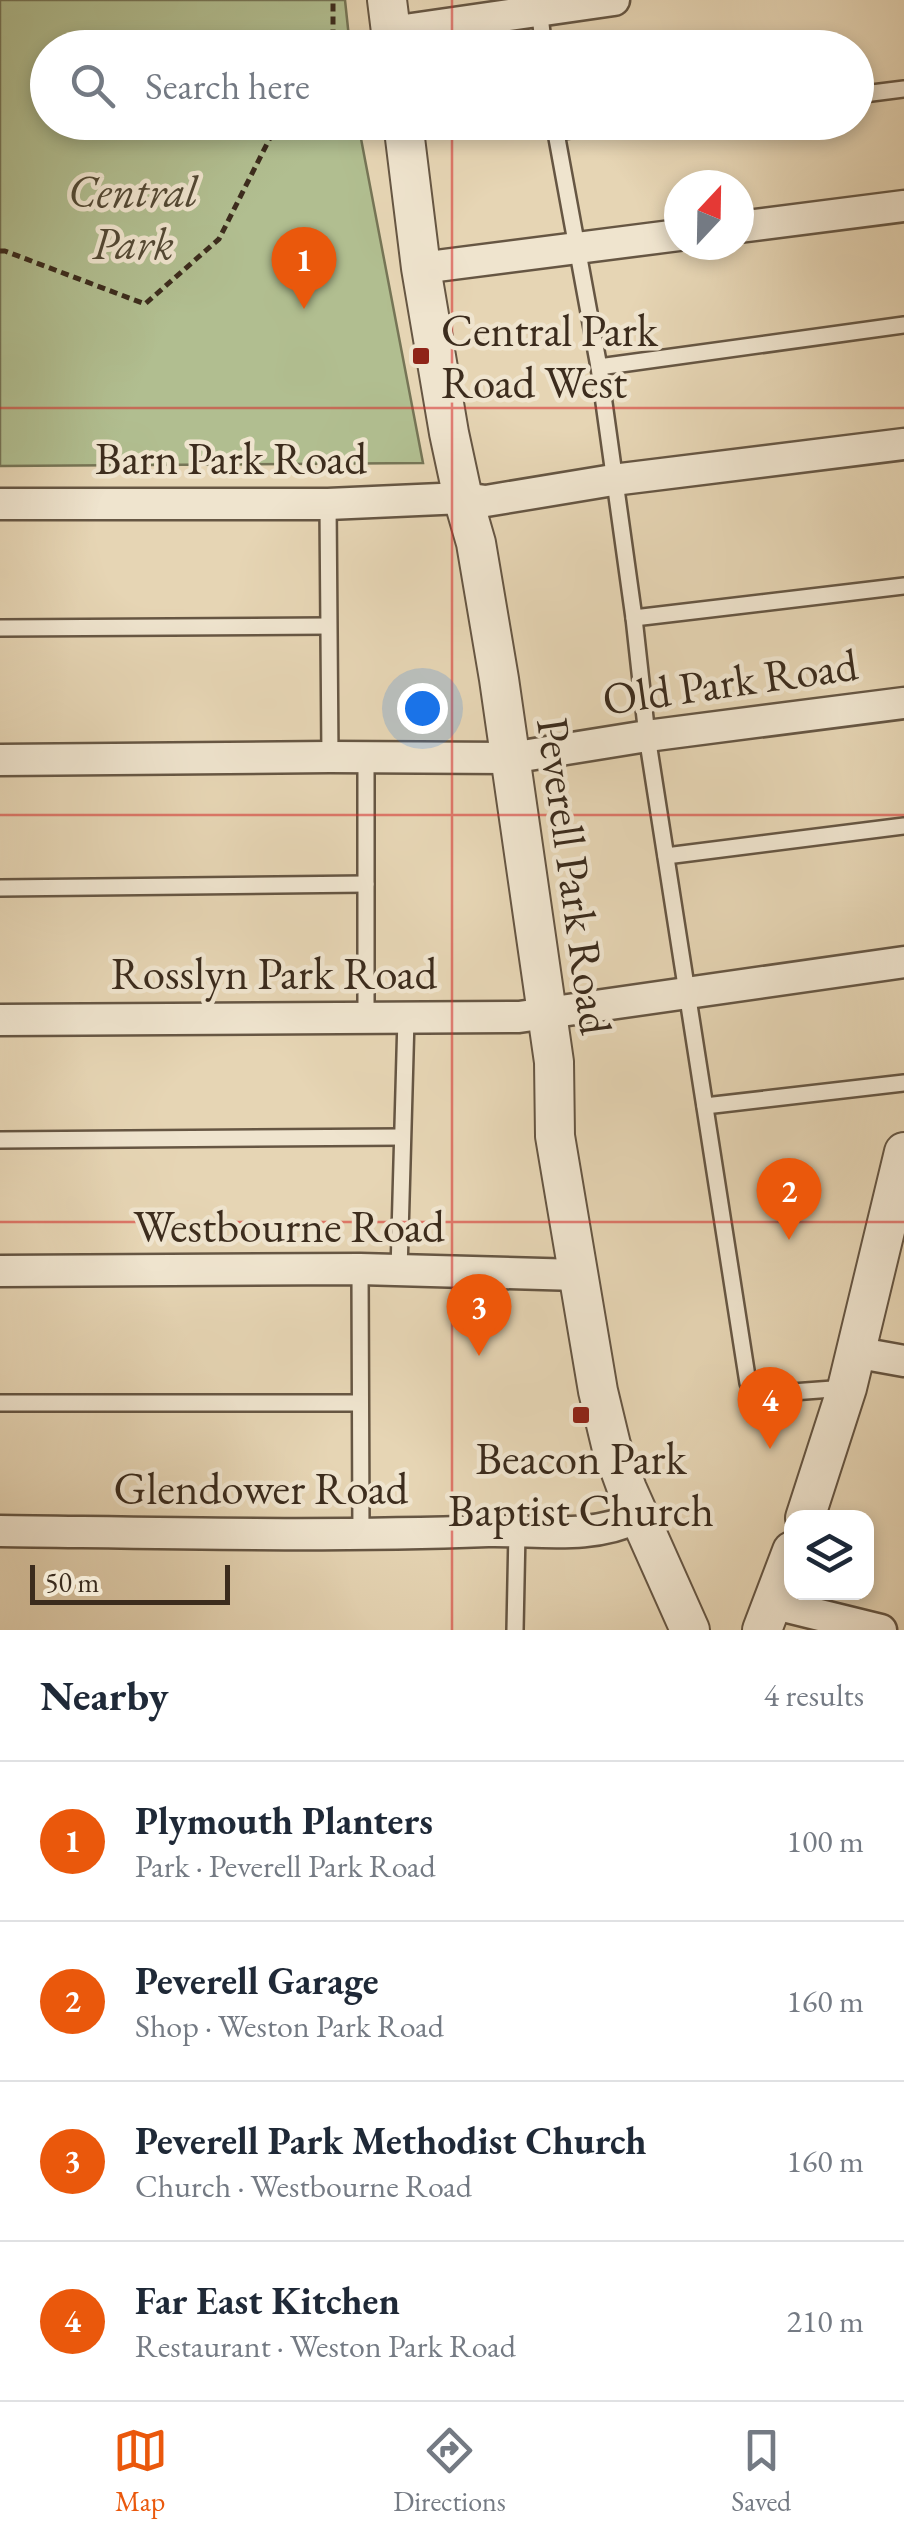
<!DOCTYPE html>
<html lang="en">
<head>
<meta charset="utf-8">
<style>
  :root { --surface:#fff; --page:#f2f2f3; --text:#1f2937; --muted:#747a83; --line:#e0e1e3; --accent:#ea580c }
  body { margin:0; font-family:"EB Garamond",serif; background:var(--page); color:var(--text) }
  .controls { position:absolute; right:30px; bottom:30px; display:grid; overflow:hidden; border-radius:20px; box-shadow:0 5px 15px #0003 }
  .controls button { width:90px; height:90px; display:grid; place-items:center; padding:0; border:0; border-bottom:2px solid var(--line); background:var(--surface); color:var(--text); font:50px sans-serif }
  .compass { position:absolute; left:664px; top:170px; width:90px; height:90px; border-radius:50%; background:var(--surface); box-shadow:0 5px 15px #0003; rotate:22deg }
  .scale { position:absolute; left:30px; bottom:25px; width:200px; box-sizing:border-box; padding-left:10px; border:5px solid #3c2c1d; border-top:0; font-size:28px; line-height:35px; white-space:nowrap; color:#3c2c1d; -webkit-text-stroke:8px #efe4ce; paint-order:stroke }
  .you { position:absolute; left:422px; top:708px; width:35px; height:35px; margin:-25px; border:8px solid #fff; border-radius:50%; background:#1a73e8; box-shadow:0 0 0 15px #1a73e833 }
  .badge { display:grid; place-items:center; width:65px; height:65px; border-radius:50%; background:var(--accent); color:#fff; font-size:32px; font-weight:700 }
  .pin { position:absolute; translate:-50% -82px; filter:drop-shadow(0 2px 5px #0008) }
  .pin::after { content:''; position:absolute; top:52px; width:35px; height:30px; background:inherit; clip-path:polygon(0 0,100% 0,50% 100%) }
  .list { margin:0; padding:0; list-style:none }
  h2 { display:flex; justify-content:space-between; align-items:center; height:130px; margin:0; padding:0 40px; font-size:42px }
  h2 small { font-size:32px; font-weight:400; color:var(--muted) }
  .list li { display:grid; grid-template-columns:65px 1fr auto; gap:30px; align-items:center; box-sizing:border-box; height:160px; padding:0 40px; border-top:2px solid var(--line) }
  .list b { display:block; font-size:38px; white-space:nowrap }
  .list p { margin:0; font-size:32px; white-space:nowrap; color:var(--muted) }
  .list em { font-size:32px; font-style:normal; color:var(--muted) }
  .icon { flex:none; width:55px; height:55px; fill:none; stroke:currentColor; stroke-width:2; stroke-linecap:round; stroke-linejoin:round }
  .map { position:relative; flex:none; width:904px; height:1630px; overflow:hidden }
  .search { position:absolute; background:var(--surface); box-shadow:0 5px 15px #0003; left:30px; right:30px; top:30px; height:110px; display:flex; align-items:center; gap:25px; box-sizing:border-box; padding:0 35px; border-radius:55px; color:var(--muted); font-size:38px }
  .sheet { height:770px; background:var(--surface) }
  nav { display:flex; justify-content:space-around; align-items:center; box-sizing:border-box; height:140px; border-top:2px solid var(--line); background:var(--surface); font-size:28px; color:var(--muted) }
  nav a { display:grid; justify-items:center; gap:5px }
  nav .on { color:var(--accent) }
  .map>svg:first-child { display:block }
</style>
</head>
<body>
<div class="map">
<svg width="904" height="1630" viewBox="0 0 904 1630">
  <rect width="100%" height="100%" fill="#e6d5b4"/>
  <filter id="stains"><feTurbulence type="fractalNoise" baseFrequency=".002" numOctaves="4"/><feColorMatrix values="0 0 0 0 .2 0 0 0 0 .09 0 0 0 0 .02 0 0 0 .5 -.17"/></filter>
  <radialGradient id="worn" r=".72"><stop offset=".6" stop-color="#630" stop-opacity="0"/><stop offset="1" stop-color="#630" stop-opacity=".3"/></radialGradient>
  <polygon fill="#b1be90" stroke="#767556" stroke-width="2.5" points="0,0 345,0 350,47 48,48 48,122 358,123 423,463 0,466"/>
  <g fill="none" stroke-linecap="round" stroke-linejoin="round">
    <defs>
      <g id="service">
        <polyline points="539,9 544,48"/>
        <polyline points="856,95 904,89"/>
        <polyline points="554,122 599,367 634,618 647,736 748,1383 779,1393 846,1388"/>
        <polyline points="555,132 630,122"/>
        <polyline points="599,367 904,325"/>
        <polyline points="328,504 330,757"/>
        <polyline points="634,618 904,586"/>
        <polyline points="0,628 328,626"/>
        <polyline points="366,757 366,1018"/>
        <polyline points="666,856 904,826"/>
        <polyline points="0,888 366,884"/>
        <polyline points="705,1106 904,1083"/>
        <polyline points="0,1140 402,1137"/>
        <polyline points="360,1269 361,1536"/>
        <polyline points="399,1271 406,1018"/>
        <polyline points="0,1403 359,1403"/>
        <polyline points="515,1630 517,1531"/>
      </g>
      <g id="minor">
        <polyline points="391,32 614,0"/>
        <polyline points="739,227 904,206"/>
        <polyline points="421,268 679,235"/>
        <polyline points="0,504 328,504 463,498 486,501 613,480 904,444"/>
        <polyline points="0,760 330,757 510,758 647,736 904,703"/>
        <polyline points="0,1020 519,1017 904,962"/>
        <polyline points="0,1271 360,1269 578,1275"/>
        <polyline points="854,1352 904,1361"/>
        <path d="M0,1531C163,1533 325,1537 488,1531C540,1530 591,1540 638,1517"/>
        <polyline points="771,1603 881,1630"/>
      </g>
      <g id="tertiary">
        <polyline points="387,0 393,48"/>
        <polyline points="403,122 421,268 449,433 463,498 476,543 499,679 554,1062 555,1136 598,1391 611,1445 627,1489 690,1630"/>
        <polyline points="805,1518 847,1388 904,1152"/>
        <polyline points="762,1630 792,1551"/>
      </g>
    </defs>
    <use href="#service" stroke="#665643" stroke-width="20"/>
    <use href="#minor" stroke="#665643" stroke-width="35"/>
    <use href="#tertiary" stroke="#665643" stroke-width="42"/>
    <g stroke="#3c2c1d" stroke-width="5" stroke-dasharray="8 5" stroke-linecap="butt">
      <polyline points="333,36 360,34"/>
      <polyline points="325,48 333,36 333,0"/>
      <polyline points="0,251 5,251 145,304 219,239 278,122"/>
    </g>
    <use href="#service" stroke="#efe4ce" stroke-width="15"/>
    <use href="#minor" stroke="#efe4ce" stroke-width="30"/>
    <use href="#tertiary" stroke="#efe4ce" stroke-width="38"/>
  </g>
  <path fill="none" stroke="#d62828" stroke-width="2.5" stroke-opacity="0.55" d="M452,0V48M452,122V1630M0,408H904M0,815H904M0,1222H904"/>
  <g fill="#8f2418" stroke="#efe4ce" stroke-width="4">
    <rect x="411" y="346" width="20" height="20" rx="5"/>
    <rect x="571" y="1405" width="20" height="20" rx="5"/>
  </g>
  <g text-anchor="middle" stroke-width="9" stroke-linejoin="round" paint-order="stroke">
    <g font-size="45" font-style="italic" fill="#534934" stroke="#efe4ce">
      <text x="133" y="207">Central<tspan x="133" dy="52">Park</tspan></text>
    </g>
    <g font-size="45" fill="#3c2c1d" stroke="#efe4ce" text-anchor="start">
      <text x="441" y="346">Central Park<tspan x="441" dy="52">Road West</tspan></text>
      <text x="581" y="1474" text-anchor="middle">Beacon Park<tspan x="581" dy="52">Baptist Church</tspan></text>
    </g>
    <g font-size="45" fill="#3c2c1d" stroke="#efe4ce">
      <text x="231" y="474">Barn Park Road</text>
      <text transform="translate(730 681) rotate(-8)" y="16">Old Park Road</text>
      <text transform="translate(575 876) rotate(82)" y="16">Peverell Park Road</text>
      <text x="274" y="989">Rosslyn Park Road</text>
      <text x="289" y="1242">Westbourne Road</text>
      <text x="261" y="1504">Glendower Road</text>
    </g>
  </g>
  <rect width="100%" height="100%" filter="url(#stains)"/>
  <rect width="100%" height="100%" fill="url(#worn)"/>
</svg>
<div class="controls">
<button><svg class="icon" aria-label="layers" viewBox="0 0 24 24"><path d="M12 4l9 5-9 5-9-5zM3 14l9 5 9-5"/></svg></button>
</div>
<svg class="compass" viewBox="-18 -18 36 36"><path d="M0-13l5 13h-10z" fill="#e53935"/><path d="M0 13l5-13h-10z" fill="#747a83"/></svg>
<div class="scale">50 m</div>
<div class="you"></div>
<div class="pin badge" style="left:304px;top:309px">1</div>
<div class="pin badge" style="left:789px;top:1240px">2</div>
<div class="pin badge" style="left:479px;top:1356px">3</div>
<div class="pin badge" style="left:770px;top:1449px">4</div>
<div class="search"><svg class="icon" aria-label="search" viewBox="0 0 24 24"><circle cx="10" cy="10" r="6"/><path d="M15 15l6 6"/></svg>Search here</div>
</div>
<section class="sheet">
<h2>Nearby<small>4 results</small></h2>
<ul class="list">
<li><span class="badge">1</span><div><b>Plymouth Planters</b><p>Park · Peverell Park Road</p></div><em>100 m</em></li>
<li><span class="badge">2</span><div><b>Peverell Garage</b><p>Shop · Weston Park Road</p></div><em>160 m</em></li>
<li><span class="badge">3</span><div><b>Peverell Park Methodist Church</b><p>Church · Westbourne Road</p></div><em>160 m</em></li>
<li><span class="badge">4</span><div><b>Far East Kitchen</b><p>Restaurant · Weston Park Road</p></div><em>210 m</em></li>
</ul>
</section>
<nav>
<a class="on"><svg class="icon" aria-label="map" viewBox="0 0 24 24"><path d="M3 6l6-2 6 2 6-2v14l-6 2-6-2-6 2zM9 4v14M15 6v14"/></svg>Map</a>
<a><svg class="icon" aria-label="directions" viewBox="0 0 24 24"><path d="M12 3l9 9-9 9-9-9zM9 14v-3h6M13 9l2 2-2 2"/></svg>Directions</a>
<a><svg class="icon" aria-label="saved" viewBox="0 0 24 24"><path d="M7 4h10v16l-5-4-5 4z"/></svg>Saved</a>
</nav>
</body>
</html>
